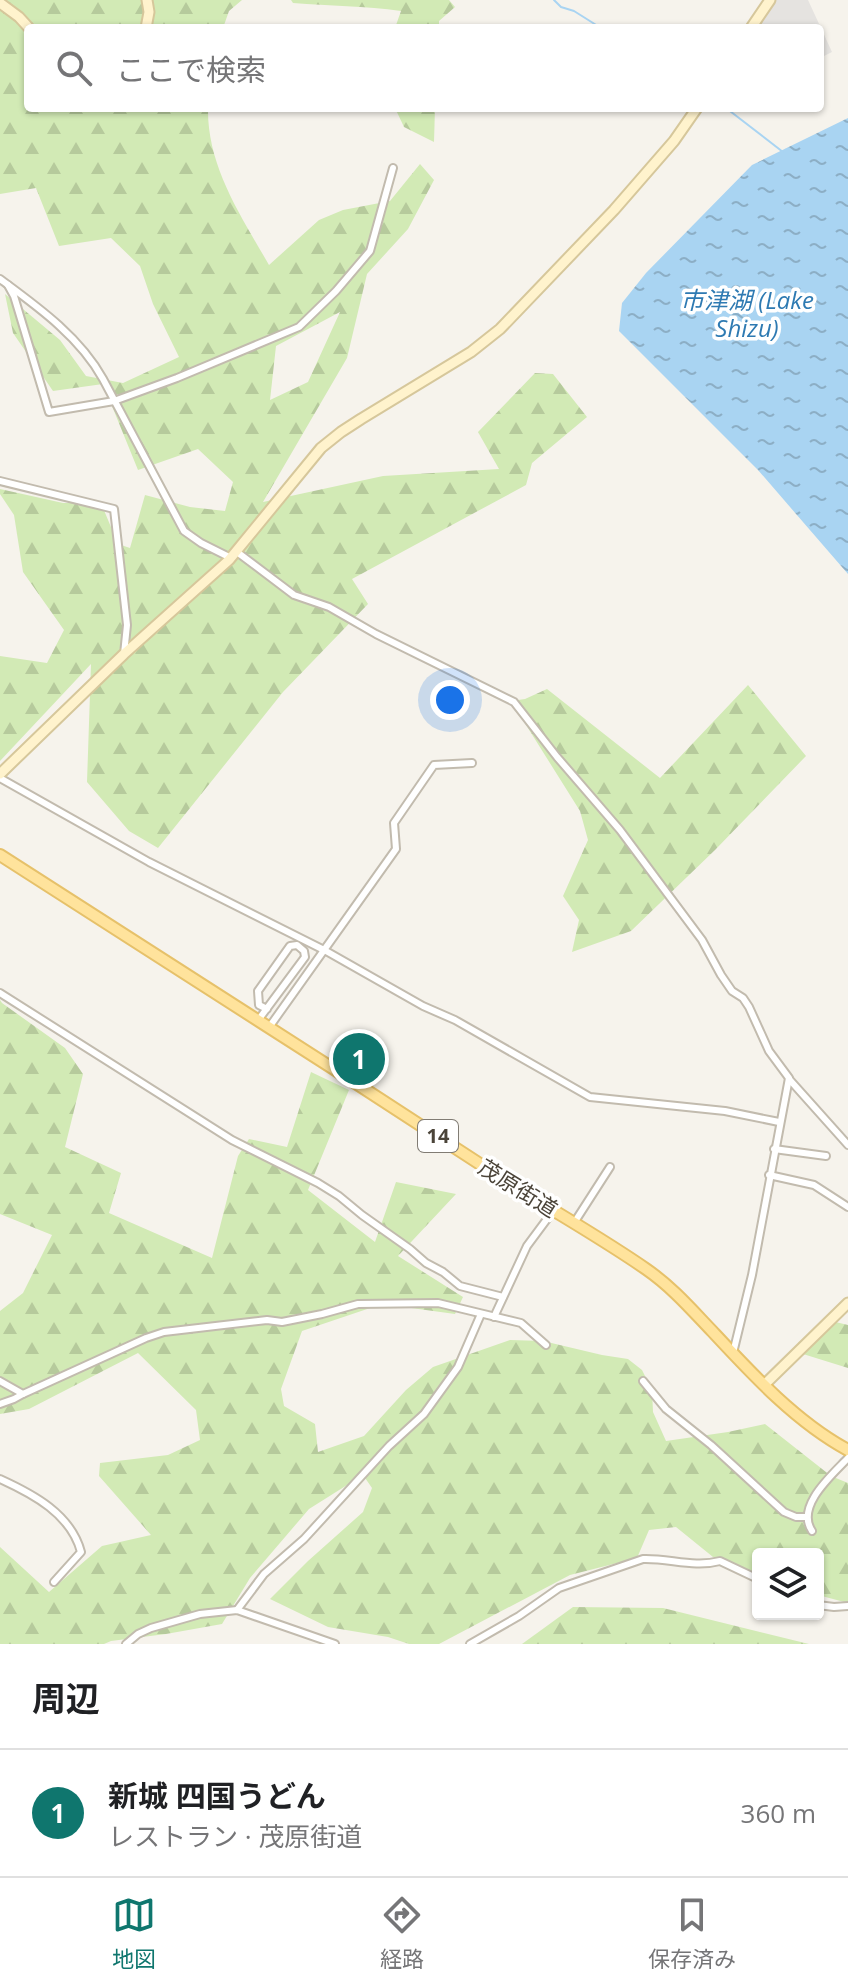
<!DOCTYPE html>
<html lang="ja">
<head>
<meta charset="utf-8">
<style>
  :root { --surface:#fff; --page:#f2f2f2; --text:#202124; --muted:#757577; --line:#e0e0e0; --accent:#0f766e }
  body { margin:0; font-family:"Open Sans","Noto Sans JP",sans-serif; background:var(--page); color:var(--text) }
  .controls { position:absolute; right:24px; bottom:24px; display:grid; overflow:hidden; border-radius:8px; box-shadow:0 2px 6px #0004 }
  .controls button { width:72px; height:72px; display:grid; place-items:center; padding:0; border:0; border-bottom:2px solid var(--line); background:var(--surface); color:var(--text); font:40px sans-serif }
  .you { position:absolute; left:450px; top:700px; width:28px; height:28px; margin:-20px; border:6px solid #fff; border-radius:50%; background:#1a73e8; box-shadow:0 0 0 12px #1a73e833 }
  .badge { display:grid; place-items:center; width:52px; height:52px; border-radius:50%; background:var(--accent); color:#fff; font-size:26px; font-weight:700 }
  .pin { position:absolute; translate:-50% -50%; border:4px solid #fff; box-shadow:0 2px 8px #0006 }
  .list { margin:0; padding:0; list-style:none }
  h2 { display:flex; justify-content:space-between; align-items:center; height:104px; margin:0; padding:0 32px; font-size:34px }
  h2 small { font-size:26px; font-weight:400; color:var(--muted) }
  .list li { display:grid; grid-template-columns:52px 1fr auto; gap:24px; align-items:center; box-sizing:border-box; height:128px; padding:0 32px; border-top:2px solid var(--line) }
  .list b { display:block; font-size:30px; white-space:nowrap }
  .list p { margin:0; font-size:26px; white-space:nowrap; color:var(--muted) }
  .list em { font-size:26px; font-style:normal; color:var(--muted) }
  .icon { flex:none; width:44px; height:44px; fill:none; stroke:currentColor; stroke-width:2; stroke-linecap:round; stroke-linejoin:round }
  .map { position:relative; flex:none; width:848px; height:1644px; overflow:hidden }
  .search { position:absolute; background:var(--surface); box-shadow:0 2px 6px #0004; left:24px; right:24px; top:24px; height:88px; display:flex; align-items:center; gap:20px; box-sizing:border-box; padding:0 28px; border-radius:8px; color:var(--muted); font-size:30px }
  .sheet { height:232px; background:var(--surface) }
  nav { display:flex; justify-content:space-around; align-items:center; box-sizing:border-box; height:112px; border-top:2px solid var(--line); background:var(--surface); font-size:22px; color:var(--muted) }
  nav a { display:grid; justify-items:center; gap:4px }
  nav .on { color:var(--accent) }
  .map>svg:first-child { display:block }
</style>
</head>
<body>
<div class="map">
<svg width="848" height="1644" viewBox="0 0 848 1644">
  <defs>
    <pattern id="forest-firs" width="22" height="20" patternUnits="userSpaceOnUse" patternTransform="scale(2)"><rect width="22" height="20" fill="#d2eab5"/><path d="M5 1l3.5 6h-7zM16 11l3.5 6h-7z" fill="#b6ca9c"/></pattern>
    <pattern id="water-ripples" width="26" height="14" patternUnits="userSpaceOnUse" patternTransform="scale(2)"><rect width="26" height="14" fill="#a9d4f2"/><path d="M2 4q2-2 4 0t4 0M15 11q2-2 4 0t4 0" fill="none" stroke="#8caec5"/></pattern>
  </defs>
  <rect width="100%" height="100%" fill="#f6f3ec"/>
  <g fill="url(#forest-firs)" fill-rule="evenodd">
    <path d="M0,0H242L229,11L223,28H28V108H208C207,166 241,216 269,265L319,220L343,210L390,201L420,164L434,180L408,229L367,274L347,358L263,502L383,476L499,469L478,432L535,373L553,374L587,417L532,463L526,485L352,579L368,604L283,692L158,848L129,831L87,782L91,664L0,761V656L47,663L64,630L23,572L14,515L0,494V489L63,503H101L118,544L130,548L145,495L190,507L225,511L233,482L198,449L138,470L103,384L53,391L13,333L5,294L60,340L86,376L123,383L179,357L153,304L140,266L111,238L59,246L36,188L0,194ZM340,312L308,382L270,400L276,346Z"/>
    <path d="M291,0H449L455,7L439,21V28H395L401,11C365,6 329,6 293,3Z"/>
    <polygon points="395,108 435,108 434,142 404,127"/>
    <polygon points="748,685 806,756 715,850 631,931 572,952 579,920 563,896 588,840 580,811 511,701 525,699 547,689 660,778"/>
    <polygon points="0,1000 2,1003 65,1048 83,1074 65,1147 121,1173 109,1213 212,1258 238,1156 249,1139 287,1147 311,1072 349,1090 308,1190 375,1242 396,1182 456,1194 398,1256 463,1297 455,1314 382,1304 302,1331 281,1389 284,1406 315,1424 318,1452 364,1436 406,1390 433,1367 510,1340 543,1341 602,1355 628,1359 642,1370 652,1390 653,1412 666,1441 728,1432 765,1424 831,1476 848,1483 848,1603 818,1595 818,1554 758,1554 758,1576 713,1557 676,1527 649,1530 637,1558 570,1575 439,1644 409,1644 388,1637 328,1627 270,1599 308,1561 363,1512 372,1488 363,1475 309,1509 250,1578 222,1624 166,1634 111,1641 104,1644 0,1644 0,1547 49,1592 102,1546 151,1535 99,1476 100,1463 168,1455 200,1440 196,1410 138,1353 29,1409 0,1414 0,1311 23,1293 52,1235 0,1214"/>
    <polygon points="827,1320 848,1325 848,1368 803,1354 798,1343"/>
    <polygon points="573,1607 663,1608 809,1644 522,1644"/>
  </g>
  <polygon fill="#e5e3e0" points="775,0 808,0 832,52 820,58 820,28 757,28"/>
  <polygon fill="url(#water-ripples)" points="848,118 848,574 758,470 619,331 622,303 646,273 752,165"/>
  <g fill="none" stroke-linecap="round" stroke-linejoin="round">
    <g stroke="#a9d4f2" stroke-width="2">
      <polyline points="554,0 561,7 574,11 601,28"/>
      <polyline points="726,108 783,152"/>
    </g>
    <defs>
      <g id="street">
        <path d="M0,279C38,307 80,337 103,379L184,531L201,543L231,558"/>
        <polyline points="8,285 14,296 49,412 114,401 177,378 299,327 336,291 370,251 393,168"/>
        <polyline points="0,481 114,509 127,625 124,654"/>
        <polyline points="237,552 294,595 329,607 376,634 514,702 557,757 620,830 702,940 721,975 732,991 743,998 749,1007 769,1051 789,1078 752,1275 733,1353"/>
        <polyline points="0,778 149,862 326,951 423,1006 455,1020 590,1097 725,1111 779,1122"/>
        <polyline points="0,993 232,1140 318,1183 339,1196 362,1215 410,1249 426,1263 443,1272 460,1286 503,1297"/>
        <polyline points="259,1019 305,957 304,951 297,945 290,946 258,991 259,1005 267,1009"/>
        <polyline points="270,1026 396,849 394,823 434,765 472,763"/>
        <polyline points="789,1079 848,1145"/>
        <polyline points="774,1149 826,1156"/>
        <polyline points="769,1175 814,1185 848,1207"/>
        <polyline points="574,1223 610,1167"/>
        <polyline points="494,1317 527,1246 553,1211"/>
        <polyline points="0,1381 23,1394 146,1338 164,1332 267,1320 282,1322 322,1314 358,1304 438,1303 521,1323 546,1345"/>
        <polyline points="643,1381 666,1409 711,1445 784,1512 796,1517 807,1517"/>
        <polyline points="0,1404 14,1399 23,1394"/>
        <path d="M0,1479C33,1494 71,1514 81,1552L54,1582"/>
        <path d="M812,1531C795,1506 833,1474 848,1458"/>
        <polyline points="818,1605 834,1607 848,1606"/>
        <polyline points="237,1610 264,1574 304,1539 389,1446 424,1414 458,1367 481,1314"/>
        <polyline points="126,1644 138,1634 151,1628 200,1614 237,1610 335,1644"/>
        <path d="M470,1644L519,1616L559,1588L643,1559C669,1558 694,1568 720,1561L758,1579"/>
      </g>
      <g id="secondary">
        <polyline points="0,3 19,17 29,28"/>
        <polyline points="146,28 149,12 147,0"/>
        <polyline points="751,28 770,0"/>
        <polyline points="0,774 124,654 229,560 321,448 341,432 361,419 471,352 500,329 614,210 674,141 697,108"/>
        <polyline points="765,1384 848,1303"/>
      </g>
      <path id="primary" d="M0,855C169,962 336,1070 503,1179C551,1210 600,1237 646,1269C672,1287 691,1309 712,1331C752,1374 796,1422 848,1450"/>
    </defs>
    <use href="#street" stroke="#c2bbae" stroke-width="10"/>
    <use href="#secondary" stroke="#d6c79b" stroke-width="13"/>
    <use href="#primary" stroke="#e6c16a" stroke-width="14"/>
    <use href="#street" stroke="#fff" stroke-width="6"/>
    <use href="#secondary" stroke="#fff3cd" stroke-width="9"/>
    <use href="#primary" stroke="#ffe39c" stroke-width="10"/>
  </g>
  <g text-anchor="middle" stroke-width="7" stroke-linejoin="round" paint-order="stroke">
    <rect fill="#fff" stroke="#817c74" stroke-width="2" x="418" y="1120" width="40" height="32" rx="6"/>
    <g font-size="20" font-weight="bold" fill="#4b4439">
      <text x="438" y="1143">14</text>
    </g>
    <g font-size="22" fill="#4b4439" stroke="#fff">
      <text transform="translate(518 1188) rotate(32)" y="8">茂原街道</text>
    </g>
    <g font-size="24" font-style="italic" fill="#2e7ab2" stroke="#fff">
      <text x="747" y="309">市津湖 (Lake<tspan x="747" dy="28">Shizu)</tspan></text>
    </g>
  </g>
</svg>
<div class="controls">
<button><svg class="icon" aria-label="layers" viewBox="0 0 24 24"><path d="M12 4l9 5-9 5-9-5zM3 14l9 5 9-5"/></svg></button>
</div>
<div class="you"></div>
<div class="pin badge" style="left:359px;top:1059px">1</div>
<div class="search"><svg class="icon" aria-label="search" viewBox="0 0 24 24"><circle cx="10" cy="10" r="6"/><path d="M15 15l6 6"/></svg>ここで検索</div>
</div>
<section class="sheet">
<h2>周辺<small></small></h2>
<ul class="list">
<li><span class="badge">1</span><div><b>新城 四国うどん</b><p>レストラン · 茂原街道</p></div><em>360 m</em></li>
</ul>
</section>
<nav>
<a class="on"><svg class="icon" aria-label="map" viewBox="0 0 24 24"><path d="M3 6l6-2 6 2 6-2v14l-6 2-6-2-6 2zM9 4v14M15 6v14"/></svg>地図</a>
<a><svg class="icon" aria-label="directions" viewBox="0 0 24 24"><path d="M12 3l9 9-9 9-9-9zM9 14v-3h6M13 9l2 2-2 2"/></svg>経路</a>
<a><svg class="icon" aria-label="saved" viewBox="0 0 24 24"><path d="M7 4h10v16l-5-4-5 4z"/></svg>保存済み</a>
</nav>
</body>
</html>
